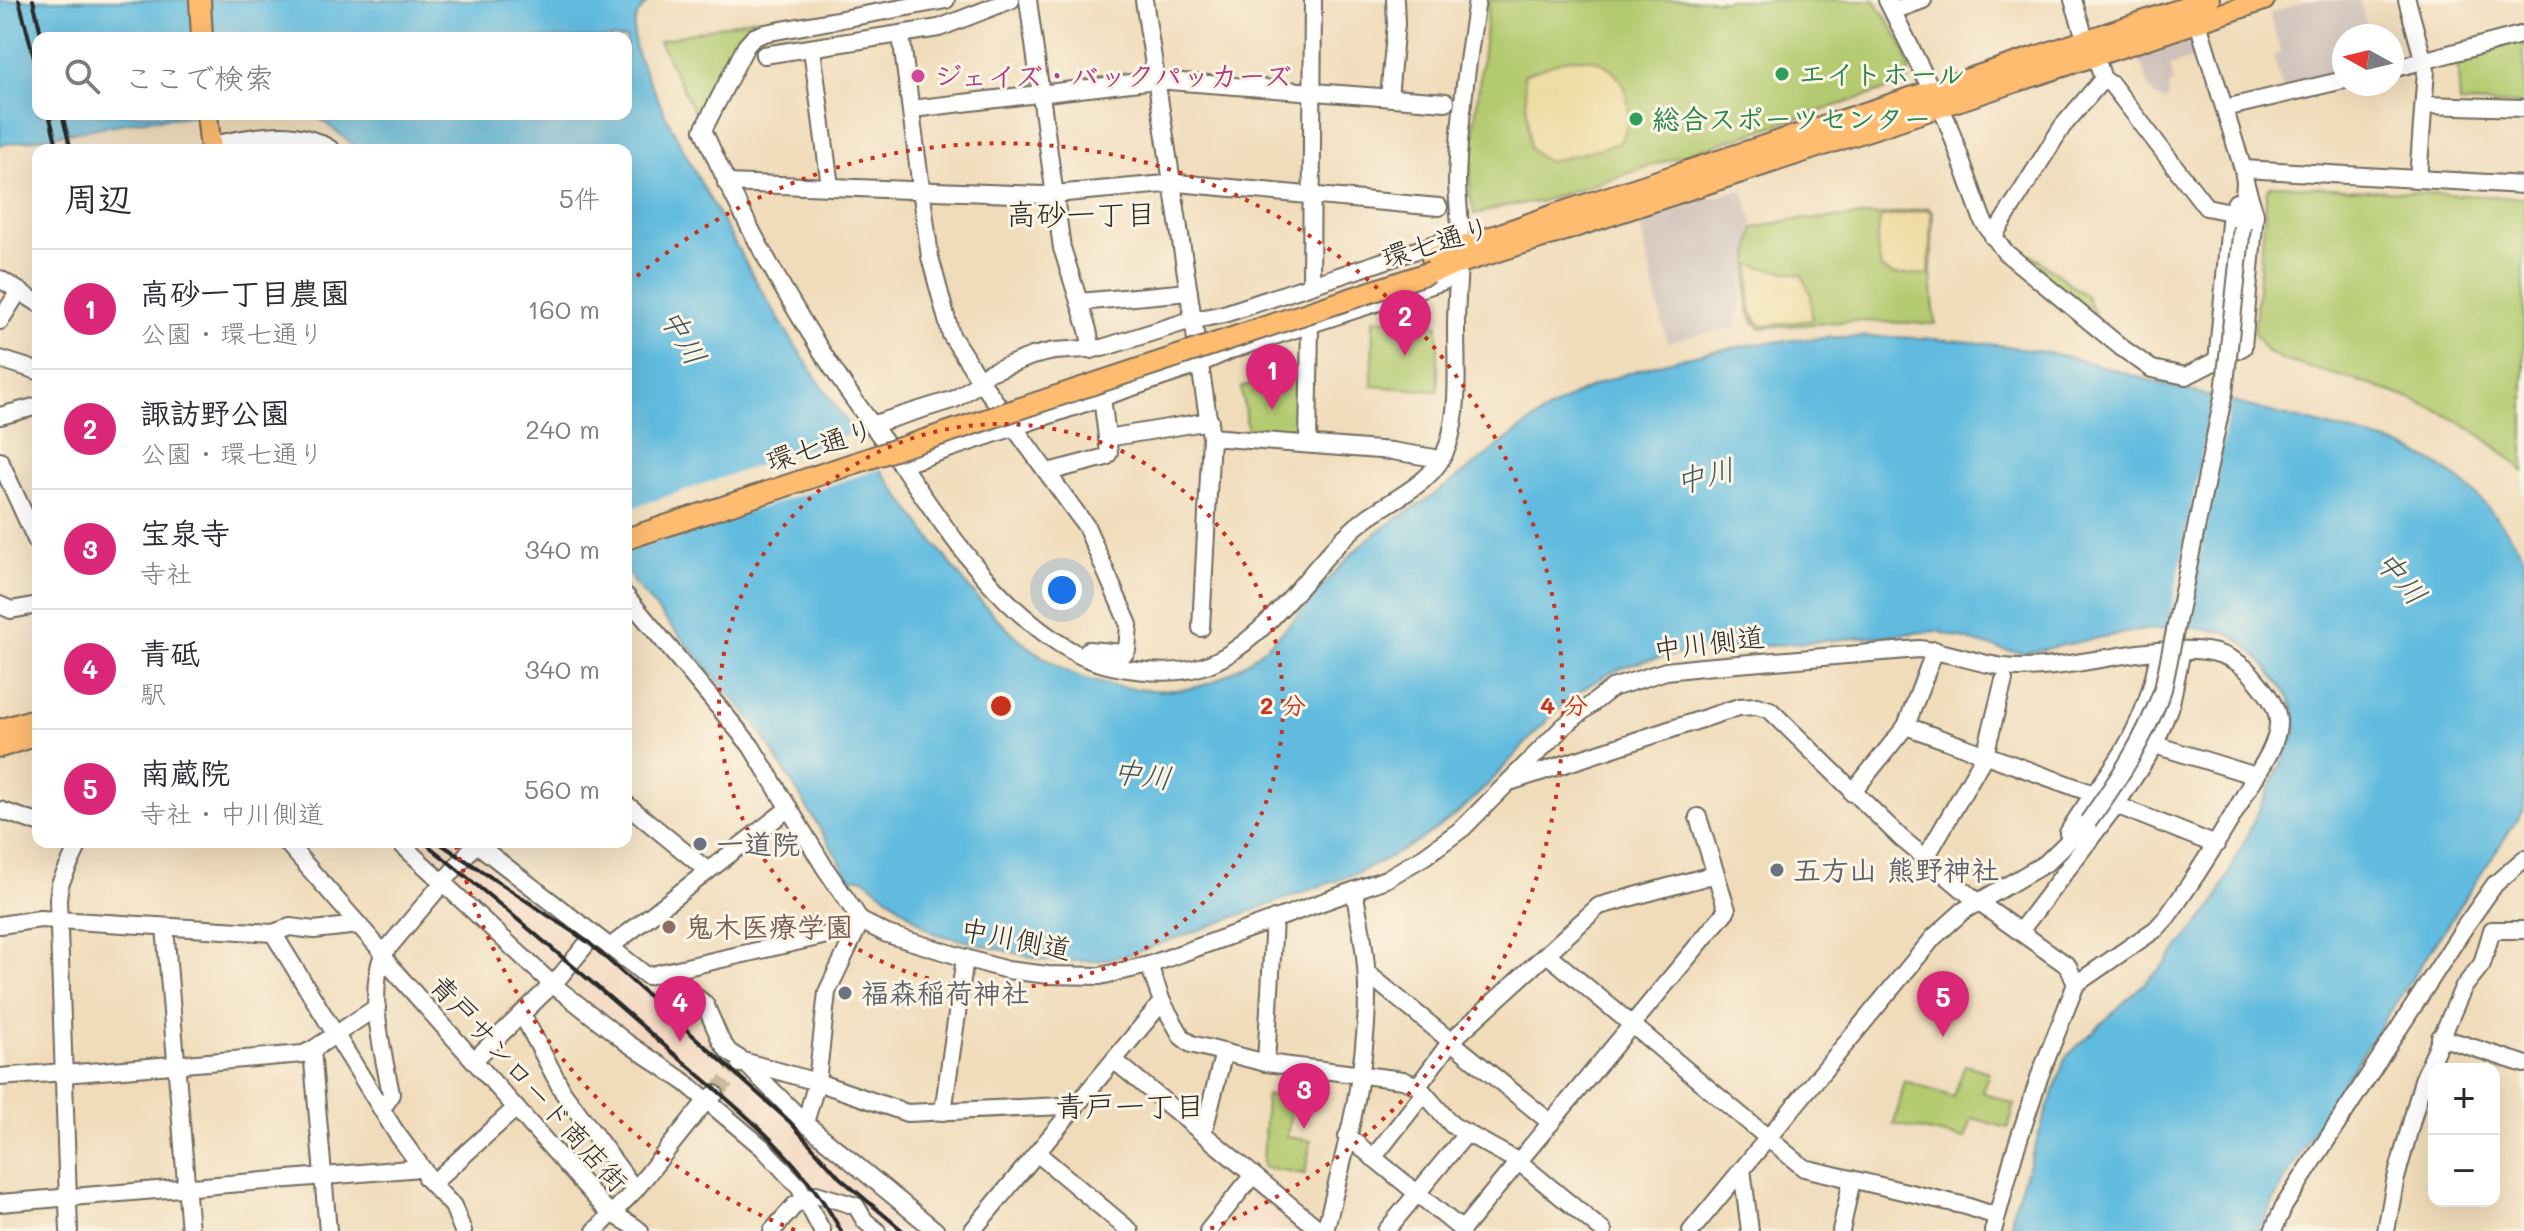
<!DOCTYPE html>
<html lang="ja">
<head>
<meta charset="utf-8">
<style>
  :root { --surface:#fff; --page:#f2f2f3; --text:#2b2b33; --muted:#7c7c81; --line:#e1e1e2; --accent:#db2777 }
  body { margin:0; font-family:Mali,"Klee One",sans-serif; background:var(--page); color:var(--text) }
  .controls { position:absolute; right:24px; bottom:24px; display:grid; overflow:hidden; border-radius:16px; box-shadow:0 8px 32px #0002 }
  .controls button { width:72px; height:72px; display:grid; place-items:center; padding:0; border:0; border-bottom:2px solid var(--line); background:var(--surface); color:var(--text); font:40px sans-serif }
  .compass { position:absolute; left:2332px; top:24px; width:72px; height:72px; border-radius:50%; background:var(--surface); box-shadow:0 8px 32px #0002; rotate:278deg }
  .you { position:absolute; left:1062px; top:590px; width:28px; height:28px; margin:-20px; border:6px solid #fff; border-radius:50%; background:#1a73e8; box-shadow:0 0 0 12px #1a73e833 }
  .badge { display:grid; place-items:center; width:52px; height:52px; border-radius:50%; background:var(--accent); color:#fff; font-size:26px; font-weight:700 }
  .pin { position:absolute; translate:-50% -66px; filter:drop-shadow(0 2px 4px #0008) }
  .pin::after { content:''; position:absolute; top:42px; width:28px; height:24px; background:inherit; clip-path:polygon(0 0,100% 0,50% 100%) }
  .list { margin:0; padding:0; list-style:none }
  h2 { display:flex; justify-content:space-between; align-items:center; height:104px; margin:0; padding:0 32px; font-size:34px }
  h2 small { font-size:26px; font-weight:400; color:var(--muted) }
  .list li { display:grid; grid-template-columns:52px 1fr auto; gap:24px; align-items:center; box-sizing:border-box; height:120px; padding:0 32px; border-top:2px solid var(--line) }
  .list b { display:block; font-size:30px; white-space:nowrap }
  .list p { margin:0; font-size:26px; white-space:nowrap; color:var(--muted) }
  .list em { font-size:26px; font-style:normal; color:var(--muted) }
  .icon { flex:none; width:44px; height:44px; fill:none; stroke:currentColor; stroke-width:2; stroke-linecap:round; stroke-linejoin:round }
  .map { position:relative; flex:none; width:2524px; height:1231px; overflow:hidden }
  .search { position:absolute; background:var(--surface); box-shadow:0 8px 32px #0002; left:32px; top:32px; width:600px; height:88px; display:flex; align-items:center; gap:20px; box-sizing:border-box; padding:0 28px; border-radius:16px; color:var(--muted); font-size:30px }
  .panel { position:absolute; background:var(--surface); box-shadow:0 8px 32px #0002; left:32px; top:144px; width:600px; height:704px; border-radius:16px }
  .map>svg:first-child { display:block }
</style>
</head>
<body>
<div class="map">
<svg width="2524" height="1231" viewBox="0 0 2524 1231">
  <rect width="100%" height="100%" fill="#fcf5e5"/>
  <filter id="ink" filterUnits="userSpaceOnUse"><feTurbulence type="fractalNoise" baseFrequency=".0125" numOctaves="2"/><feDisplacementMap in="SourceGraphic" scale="16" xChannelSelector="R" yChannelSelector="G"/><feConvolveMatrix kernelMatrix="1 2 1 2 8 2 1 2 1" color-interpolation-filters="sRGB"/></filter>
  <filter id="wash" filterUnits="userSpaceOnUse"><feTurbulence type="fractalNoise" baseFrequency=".006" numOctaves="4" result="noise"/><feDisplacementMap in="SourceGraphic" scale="32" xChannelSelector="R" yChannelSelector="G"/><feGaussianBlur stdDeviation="1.8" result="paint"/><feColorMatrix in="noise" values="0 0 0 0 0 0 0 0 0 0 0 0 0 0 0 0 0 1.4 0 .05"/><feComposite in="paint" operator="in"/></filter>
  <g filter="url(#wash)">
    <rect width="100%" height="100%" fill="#f0dcba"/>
    <g fill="#f2d5bd">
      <polygon points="408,842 464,842 584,934 713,1041 910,1220 901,1231 832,1231 796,1169 770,1138 696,1074 637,1038 564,981 455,881"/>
      <polygon points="1257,1191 1304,1231 1220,1231 1253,1192"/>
    </g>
    <g fill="#cfc1ba">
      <polygon points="2310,0 2359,0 2368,30 2343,36 2344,74 2283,89 2273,56 2281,53 2269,14"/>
      <polygon points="2186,40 2193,42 2198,57 2170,66 2174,83 2170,84 2167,101 2156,98 2150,90 2139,56"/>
      <polygon points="1742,189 1753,222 1736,327 1667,342 1639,221"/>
    </g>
    <g fill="#b4ca6f" stroke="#707a4d" stroke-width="2">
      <path d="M1489,0H1875C1888,23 1916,56 1907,83L1539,202L1505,206L1475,215L1470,195L1471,155Z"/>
      <polygon points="755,18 699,122 659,41"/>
      <polygon points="2524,39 2524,105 2460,103 2457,57"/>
      <path d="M2272,185L2524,198V472C2454,401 2375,387 2283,360L2266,351L2254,333L2267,189Z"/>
      <path d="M1928,208L1933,212L1931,272L1935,324L1854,321L1760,328C1738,313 1750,251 1754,228L1790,220L1883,215Z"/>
      <polygon points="2031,254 2086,296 2095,314 2094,317 2028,262 2028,256"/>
      <polygon points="1373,319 1438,325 1438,391 1372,386"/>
      <polygon points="1301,368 1300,435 1248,433 1241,387"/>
      <polygon points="1965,1065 1989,1072 1982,1092 2015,1104 2008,1128 1972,1118 1965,1139 1894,1124 1905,1081 1953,1097"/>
      <polygon points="1266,1095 1293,1098 1287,1136 1311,1141 1305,1174 1263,1167"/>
    </g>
    <g fill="#eeda9e" stroke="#8c8264" stroke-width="2">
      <path d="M1571,58C1580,58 1589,58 1597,61C1629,73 1637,116 1619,143L1549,162L1530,149L1524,74Z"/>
      <polygon points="1927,210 1931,213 1929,274 1894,275 1881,269 1877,247 1880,218"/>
      <path d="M1751,265L1802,275L1811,295L1812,320L1762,326C1745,316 1751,283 1751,265Z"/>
    </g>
    <path fill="#61bbdf" stroke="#467385" stroke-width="2" d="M0,0H650C642,8 634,17 634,29C632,51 646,74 655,93C684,155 718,214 752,274C799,357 854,435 911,511C953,569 996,631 1059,667C1095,688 1165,697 1204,685C1225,678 1245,664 1262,650C1298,621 1323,582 1356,550C1380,526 1412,511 1439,491C1494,452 1547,401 1611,379C1750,330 1894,328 2039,351C2077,357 2112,370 2149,380C2230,402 2311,422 2392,443C2451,464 2492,504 2524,556V809L2331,1101L2281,1186L2259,1231H2010L2014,1207L2065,1058L2167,962L2214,905L2296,732C2297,706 2287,692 2271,673C2260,659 2242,638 2225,633C2166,617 2084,642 2025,653L2004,650L1936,631L1685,653C1657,657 1628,663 1603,677C1549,706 1513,763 1469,803C1435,834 1396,856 1354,874L1132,954L1097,961H1048L933,933L864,878H850L758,727L634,583L626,569V150H360L319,118L308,114H626V38H38V114H224L143,120L0,145Z"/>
    <g fill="#f0dcba">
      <polygon points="2214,392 2232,396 2184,633 2167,632"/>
      <polygon points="857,432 883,468 626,552 626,510"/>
    </g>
  </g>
  <g filter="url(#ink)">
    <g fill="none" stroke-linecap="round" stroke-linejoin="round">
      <polyline stroke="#c9b99d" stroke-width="16" stroke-dasharray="16 8" stroke-linecap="butt" points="716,1093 740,1064"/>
      <defs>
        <g id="minor">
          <path d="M946,0L765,33L754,37L746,46L703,130C742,219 789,304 843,384C862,412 883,439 903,467C950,535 1002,614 1077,654C1108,670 1168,677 1200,667C1246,654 1288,601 1318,566C1333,548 1349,531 1368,517C1398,496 1435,482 1448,445C1460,409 1456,365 1456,328C1456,296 1460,265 1460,234C1460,216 1457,198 1457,179C1459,120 1468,59 1477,0"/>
          <polyline points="1028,0 1062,248 1088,330 1092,350"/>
          <polyline points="1144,0 1211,437 1392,451 1441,459"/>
          <polyline points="1887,0 1947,121 1983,221 2005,252 2122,348 2152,369 2186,376 2243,347 2255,214 2245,182"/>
          <polyline points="2073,0 2086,41"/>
          <polyline points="2407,0 2426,70 2418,179"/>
          <polyline points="1893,11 1923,0"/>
          <polyline points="2195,13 2243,169 2245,182 2242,227"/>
          <polyline points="901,35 930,257 951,335 979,379 1086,526 1129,625 1127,650 1125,653 1088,650"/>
          <polyline points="812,49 830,186"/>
          <polyline points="764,55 939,28 1011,0"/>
          <polyline points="2095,55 2103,79 2112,85 2206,207 2231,212"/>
          <polyline points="2392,69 2524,34"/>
          <polyline points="1389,97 1396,24 1395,0"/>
          <polyline points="2424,105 2524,108"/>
          <polyline points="2225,108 2344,80"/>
          <polyline points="912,109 1156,80 1446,102"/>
          <path d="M210,145C253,138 293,124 332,150"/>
          <polyline points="2243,169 2524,185"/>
          <polyline points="726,183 1043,195 1177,183 1439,207"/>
          <polyline points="1993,237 2062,127 2103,79"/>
          <polyline points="0,279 38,303"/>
          <polyline points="1311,284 1313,0"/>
          <polyline points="1079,302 1189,292"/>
          <polyline points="0,321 19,291"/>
          <polyline points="0,359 38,371"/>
          <polyline points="2217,362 2231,212 2236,202"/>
          <polyline points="0,416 38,406"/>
          <polyline points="871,425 955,399 973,387 988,373 1032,356 1054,351 1102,348 1185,322 1224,314 1441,242 1460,248"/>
          <polyline points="1107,438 1210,421"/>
          <polyline points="1308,444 1310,324"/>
          <polyline points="0,461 38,544"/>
          <polyline points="901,465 1190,368 1231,350 1444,281 1458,264"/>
          <polyline points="1048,472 1106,457 1109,453 1102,397"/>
          <path d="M626,596L751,746L825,868L861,921L887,934L965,958L1007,970L1048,975L1100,976L1149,965L1386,879L1425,856L1463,828L1564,726L1612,688L1666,671L1702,667L1919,649C1954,652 1986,668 2020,668C2079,668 2135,647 2195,650C2220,651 2242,661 2257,681C2266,692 2279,708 2278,724C2277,745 2262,766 2251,784C2225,830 2198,874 2167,917L2156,929L2076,984L2040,1075L2014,1154L1993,1231"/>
          <polyline points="0,605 11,610 38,605"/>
          <polyline points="1201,628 1211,437"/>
          <polyline points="1906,726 2094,794"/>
          <polyline points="2155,745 2256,776"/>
          <polyline points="1513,781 1739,707 1757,706 1770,710 1901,838 1978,902 2068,966 2076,984"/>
          <polyline points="1852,793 1906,726 1935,650"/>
          <polyline points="626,804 708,871 789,808"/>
          <polyline points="2116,805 2216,845"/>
          <polyline points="0,810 38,823"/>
          <path d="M2068,833C2085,802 2110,776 2127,745C2144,715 2154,684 2159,651"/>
          <path d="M286,842L379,948L390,966L602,1205C613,1217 627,1220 640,1231"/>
          <polyline points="399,842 552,984 626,1042 686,1083 763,1148 799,1187 822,1231"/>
          <polyline points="474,842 610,947 708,871"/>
          <polyline points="1925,859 1985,755 2004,680"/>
          <polyline points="0,925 40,919 273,933 290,927 314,930 359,925"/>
          <polyline points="165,927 190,1231"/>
          <polyline points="2021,930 2116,805 2155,745 2171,703 2182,650"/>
          <polyline points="273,933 395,1131 433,1183 516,1108"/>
          <polyline points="610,947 647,976 849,930 861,921"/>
          <polyline points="1547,954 1804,1168 1966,1206 1996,1216"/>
          <polyline points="664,972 705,1004 721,1041 729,1052 743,1061 740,1064"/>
          <polyline points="1367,973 1551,1123"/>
          <polyline points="1162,1002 1182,1037 1191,1044 1266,1063 1403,1080 1418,1086 1452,1125 1519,1162 1603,1231"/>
          <polyline points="522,1014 563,1092 635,1190"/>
          <polyline points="2440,1037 2524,1064"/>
          <polyline points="312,1050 328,1231"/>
          <polyline points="474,1060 557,980 594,935"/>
          <polyline points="743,1061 817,1082 907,1113 1063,1106 1074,1110"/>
          <polyline points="743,1061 805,1123 936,1231"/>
          <polyline points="1115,1061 1321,1231"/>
          <polyline points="1266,1063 1274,919"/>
          <polyline points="64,1074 303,1054 312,1050 377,1007"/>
          <polyline points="0,1077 64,1072"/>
          <polyline points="1418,1086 1451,1041 1599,906 1716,874"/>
          <path d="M381,1106L387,1102L391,1094C383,1051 367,996 383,954L477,842"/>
          <polyline points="943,1112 965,958"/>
          <polyline points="805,1123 817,1082 827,992 860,923"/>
          <polyline points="1203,1134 1224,1052"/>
          <polyline points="1347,1136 1462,1230"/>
          <polyline points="1037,1153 1130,1231"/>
          <polyline points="1373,1158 1424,1093"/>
          <polyline points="1742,1169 1750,1231"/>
          <polyline points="426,1178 453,1206 463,1231"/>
          <polyline points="0,1203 421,1168"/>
          <polyline points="69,1231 58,899 60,884 80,842"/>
          <polyline points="595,1231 635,1190 702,1106 715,1094"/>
          <polyline points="772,1231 795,1205 816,1194 856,1206 865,1221 877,1231"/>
          <polyline points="972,1231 1162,1002 1149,965"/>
          <polyline points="1208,1231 1253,1175"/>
          <path d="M1325,1231C1345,1152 1368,1071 1367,989C1367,957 1360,922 1354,891"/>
          <polyline points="1386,1231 1467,1133"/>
          <polyline points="1461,1231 1727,910 1698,817"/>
          <polyline points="1691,1231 1934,937 1963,911 2046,863 2088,822"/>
          <polyline points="1841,1231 1852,1179"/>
          <polyline points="2273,1231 2284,1206 2466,925 2495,884 2524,859"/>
          <polyline points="2386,1231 2395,1182 2423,1080 2463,988 2482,964 2492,930 2524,930"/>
        </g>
        <g id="major">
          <polyline points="200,0 202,38"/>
          <polyline points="207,114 211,150"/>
          <polyline points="1432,258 1557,214 2209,0"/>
          <polyline points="1431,272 1556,233 2264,0"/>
          <polyline points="0,730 38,718"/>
          <polyline points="0,747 38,735"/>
        </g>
      </defs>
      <use href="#minor" stroke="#70695d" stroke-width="20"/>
      <use href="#major" stroke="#70695d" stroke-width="24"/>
      <use href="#minor" stroke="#fff" stroke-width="16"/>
      <use href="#major" stroke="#fdbc70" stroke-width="20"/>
      <g stroke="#2b2b2b" stroke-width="4">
        <polyline points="19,0 38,73"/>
        <polyline points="33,0 42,38"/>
        <polyline points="49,114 58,150"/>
        <polyline points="62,114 71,150"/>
        <path d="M424,842C506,909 587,977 666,1047C731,1103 800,1154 841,1231"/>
        <polyline points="438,842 588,942 790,1122 840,1178 903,1231"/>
      </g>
      <defs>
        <path id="minor-bridge" d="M2088,822C2119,779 2145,739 2163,689L2224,393L2242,227"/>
        <polyline id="major-bridge" points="626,539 1431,272"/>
      </defs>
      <use href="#minor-bridge" stroke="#70695d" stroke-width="20" stroke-linecap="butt"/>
      <use href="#major-bridge" stroke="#70695d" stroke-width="24" stroke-linecap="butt"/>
      <use href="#minor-bridge" stroke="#fff" stroke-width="16"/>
      <use href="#major-bridge" stroke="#fdbc70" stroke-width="20"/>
    </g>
  </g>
  <g fill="none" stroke="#c8321e" stroke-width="4" stroke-dasharray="4 8">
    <circle cx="1001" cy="706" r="282"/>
    <path d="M795 1230A563 563 0 0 1 455 842M628 284A563 563 0 1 1 1207 1230"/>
  </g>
  <g fill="#2e9e5b" stroke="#fcf5e5" stroke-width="3">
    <circle cx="1782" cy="74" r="8"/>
    <circle cx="1636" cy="119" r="8"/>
  </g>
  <circle fill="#d1479c" stroke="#fcf5e5" stroke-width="3" cx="918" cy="76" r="8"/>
  <g fill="#6b7280" stroke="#fcf5e5" stroke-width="3">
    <circle cx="700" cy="844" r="8"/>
    <circle cx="1777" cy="870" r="8"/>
    <circle cx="845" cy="993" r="8"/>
  </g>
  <circle fill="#8d6e63" stroke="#fcf5e5" stroke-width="3" cx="669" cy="927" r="8"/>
  <g text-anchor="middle" stroke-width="6" stroke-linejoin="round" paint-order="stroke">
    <g font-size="28" font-weight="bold" fill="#27864d" stroke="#fcf5e5" text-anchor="start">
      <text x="1798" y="84">エイトホール</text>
      <text x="1652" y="129">総合スポーツセンター</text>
    </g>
    <g font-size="28" font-weight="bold" fill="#b23c85" stroke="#fcf5e5" text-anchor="start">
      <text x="934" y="86">ジェイズ・バックパッカーズ</text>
    </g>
    <g font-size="28" fill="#2b2b2b" stroke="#fcf5e5">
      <text transform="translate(1436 242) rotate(-17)" y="10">環七通り</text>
      <text transform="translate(820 445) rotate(-18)" y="10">環七通り</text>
      <text transform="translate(1709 643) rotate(-7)" y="10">中川側道</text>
      <text transform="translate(1016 939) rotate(11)" y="10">中川側道</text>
      <text transform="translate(529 1083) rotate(48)" y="10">青戸サンロード商店街</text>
    </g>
    <g font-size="28" font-weight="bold" fill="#5b616d" stroke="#fcf5e5" text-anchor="start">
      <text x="716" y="854">一道院</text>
      <text x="1793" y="880">五方山 熊野神社</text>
      <text x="861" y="1003">福森稲荷神社</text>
    </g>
    <g font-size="28" font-weight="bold" fill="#785e54" stroke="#fcf5e5" text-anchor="start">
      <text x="685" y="937">鬼木医療学園</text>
    </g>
    <g font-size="30" fill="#2b2b2b" stroke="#fcf5e5">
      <text x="1081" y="225">高砂一丁目</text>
      <text x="1130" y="1117">青戸一丁目</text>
    </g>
    <g font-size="30" font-style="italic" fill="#3b5661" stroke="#fcf5e5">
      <text transform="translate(683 337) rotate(60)" y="10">中川</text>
      <text transform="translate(1705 476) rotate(-14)" y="10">中川</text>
      <text transform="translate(2401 578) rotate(50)" y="10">中川</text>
      <text transform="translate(1142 775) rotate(8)" y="10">中川</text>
    </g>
  </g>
  <circle cx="1001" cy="706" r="12" fill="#c8321e" stroke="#fcf5e5" stroke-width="4"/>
  <g font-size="24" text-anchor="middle" font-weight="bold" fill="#c8321e" stroke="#fcf5e5" stroke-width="6" stroke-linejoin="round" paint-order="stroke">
    <text x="1283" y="714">2 分</text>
    <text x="1564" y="714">4 分</text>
  </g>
</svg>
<div class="controls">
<button>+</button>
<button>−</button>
</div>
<svg class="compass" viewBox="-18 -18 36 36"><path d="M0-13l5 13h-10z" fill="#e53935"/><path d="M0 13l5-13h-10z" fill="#7c7c81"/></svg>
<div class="you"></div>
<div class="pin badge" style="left:1272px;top:410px">1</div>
<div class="pin badge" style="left:1405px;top:356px">2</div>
<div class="pin badge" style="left:1304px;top:1129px">3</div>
<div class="pin badge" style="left:680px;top:1042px">4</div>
<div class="pin badge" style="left:1943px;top:1037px">5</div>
<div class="search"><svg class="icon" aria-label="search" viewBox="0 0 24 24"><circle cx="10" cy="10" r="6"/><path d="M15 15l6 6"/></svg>ここで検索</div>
<section class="panel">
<h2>周辺<small>5件</small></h2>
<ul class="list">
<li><span class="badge">1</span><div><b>高砂一丁目農園</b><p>公園 · 環七通り</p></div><em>160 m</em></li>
<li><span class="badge">2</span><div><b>諏訪野公園</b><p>公園 · 環七通り</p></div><em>240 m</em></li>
<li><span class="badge">3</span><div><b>宝泉寺</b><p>寺社</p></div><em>340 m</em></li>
<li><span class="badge">4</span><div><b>青砥</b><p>駅</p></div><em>340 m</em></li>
<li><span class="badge">5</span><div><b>南蔵院</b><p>寺社 · 中川側道</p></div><em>560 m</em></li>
</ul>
</section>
</div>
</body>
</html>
